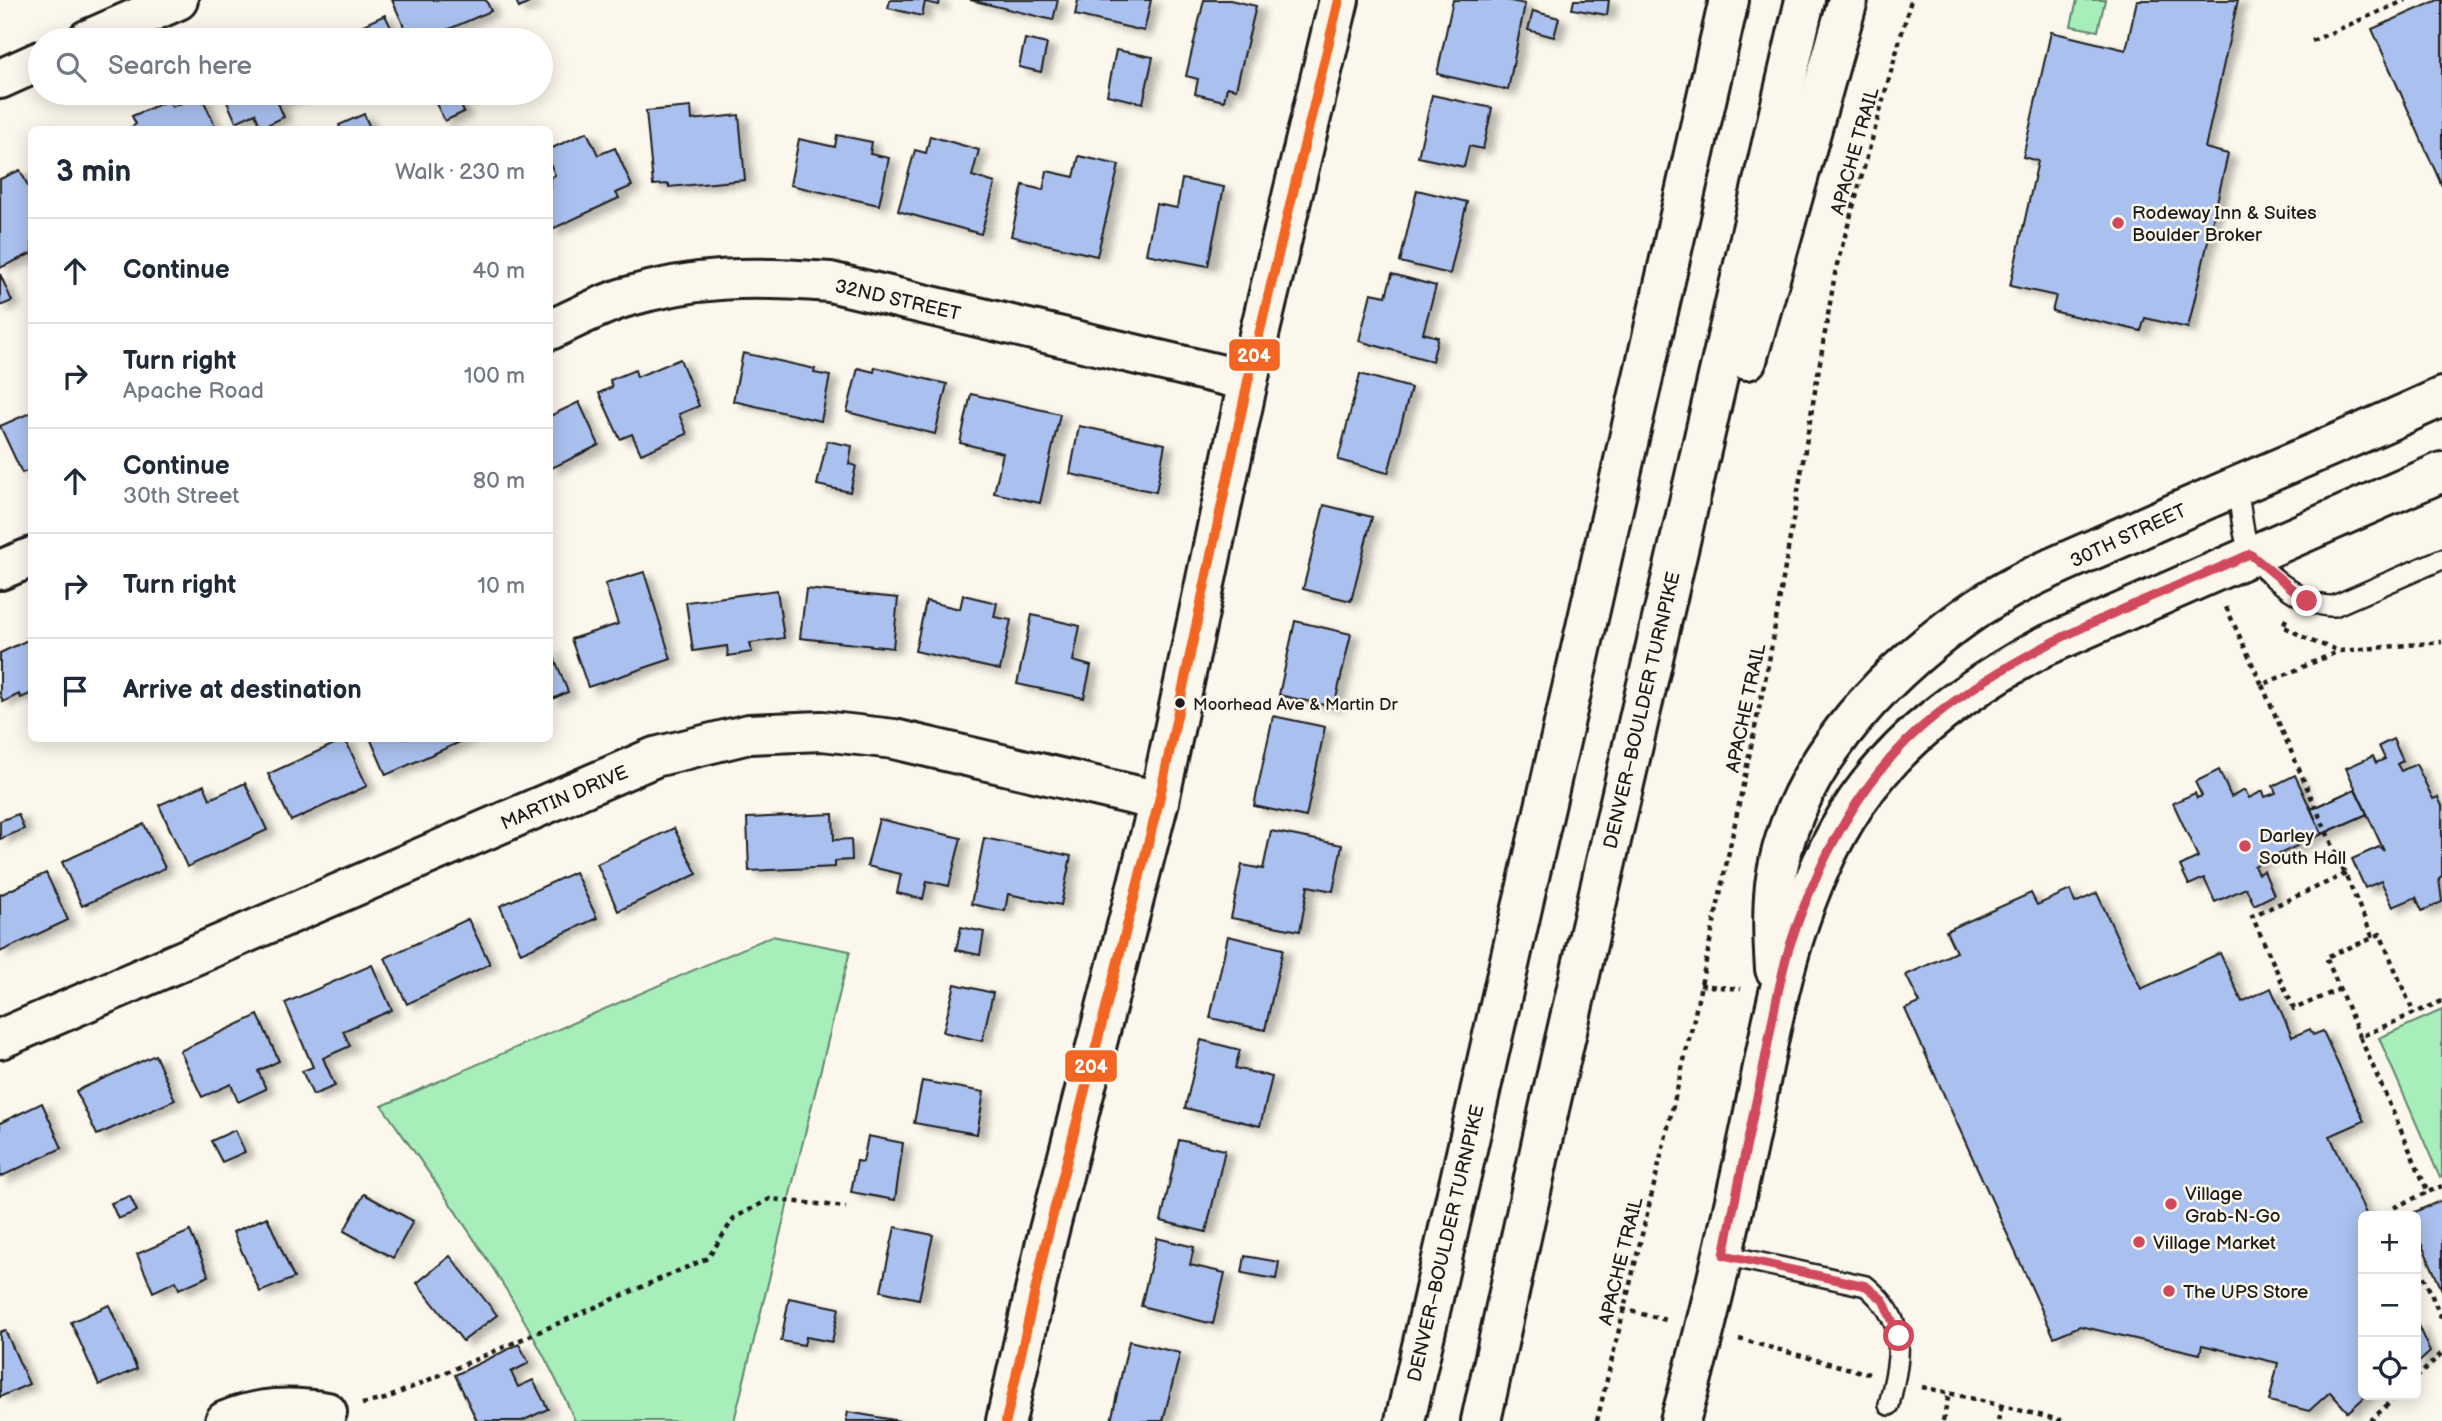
<!DOCTYPE html>
<html lang="en">
<head>
<meta charset="utf-8">
<style>
  :root { --surface:#fff; --page:#f2f2f3; --text:#1f2937; --muted:#747a83; --line:#e0e1e3 }
  body { margin:0; font-family:"Balsamiq Sans",sans-serif; background:var(--page); color:var(--text) }
  .controls { position:absolute; right:21px; bottom:21px; display:grid; overflow:hidden; border-radius:10px; box-shadow:0 4px 18px #0003 }
  .controls button { width:63px; height:63px; display:grid; place-items:center; padding:0; border:0; border-bottom:2px solid var(--line); background:var(--surface); color:var(--text); font:35px sans-serif }
  .stop { position:absolute; width:21px; height:21px; margin:-16px; border:5px solid #d1495b; border-radius:50%; background:#fff }
  .stop.end { background:#d1495b; border-color:#fff; box-shadow:0 2px 7px #0008 }
  .list { margin:0; padding:0; list-style:none }
  h2 { display:flex; justify-content:space-between; align-items:center; height:91px; margin:0; padding:0 28px; font-size:30px }
  h2 small { font-size:23px; font-weight:400; color:var(--muted) }
  .list li { display:grid; grid-template-columns:46px 1fr auto; gap:21px; align-items:center; box-sizing:border-box; height:105px; padding:0 28px; border-top:2px solid var(--line) }
  .list b { display:block; font-size:26px; white-space:nowrap }
  .list p { margin:0; font-size:23px; white-space:nowrap; color:var(--muted) }
  .list em { font-size:23px; font-style:normal; color:var(--muted) }
  .icon { flex:none; width:38px; height:38px; fill:none; stroke:currentColor; stroke-width:2; stroke-linecap:round; stroke-linejoin:round }
  .map { position:relative; flex:none; width:2442px; height:1421px; overflow:hidden }
  .search { position:absolute; background:var(--surface); box-shadow:0 4px 18px #0003; left:28px; top:28px; width:525px; height:77px; display:flex; align-items:center; gap:18px; box-sizing:border-box; padding:0 24px; border-radius:38px; color:var(--muted); font-size:26px }
  .panel { position:absolute; background:var(--surface); box-shadow:0 4px 18px #0003; left:28px; top:126px; width:525px; height:616px; border-radius:10px }
  .map>svg:first-child { display:block }
</style>
</head>
<body>
<div class="map">
<svg width="2442" height="1421" viewBox="0 0 2442 1421">
  <defs>
    <filter id="shadow"><feDropShadow dx="8" dy="4.5" stdDeviation="3.5" flood-color="#0004"/></filter>
  </defs>
  <rect width="100%" height="100%" fill="#fbf7ec"/>
  <filter id="ink" filterUnits="userSpaceOnUse"><feTurbulence type="fractalNoise" baseFrequency=".0143" numOctaves="2"/><feDisplacementMap in="SourceGraphic" scale="14" xChannelSelector="R" yChannelSelector="G"/><feConvolveMatrix kernelMatrix="1 2 1 2 8 2 1 2 1" color-interpolation-filters="sRGB"/></filter>
  <g filter="url(#ink)">
    <g fill="#a7eebb" stroke="#62856c" stroke-width="2">
      <polygon points="2077,0 2105,0 2098,31 2071,26"/>
      <path d="M772,936L850,951L734,1421H575C526,1307 453,1207 382,1106Z"/>
      <polygon points="2442,1010 2442,1177 2440,1178 2379,1038"/>
    </g>
    <g fill="#aac0ee" stroke="#1c1c1c" stroke-width="2" filter="url(#shadow)">
      <polygon points="392,0 486,0 491,11 435,35 437,40 410,40"/>
      <polygon points="516,0 535,0 519,8"/>
      <polygon points="890,0 940,0 939,5 925,2 922,16 888,8"/>
      <polygon points="970,0 1058,0 1053,20"/>
      <polygon points="1078,0 1151,0 1144,31 1075,15"/>
      <polygon points="1204,0 1230,0 1256,6 1236,89 1227,87 1224,101 1195,94 1198,79 1186,76"/>
      <polygon points="1453,0 1506,0 1525,4 1508,90 1437,74"/>
      <polygon points="1574,0 1609,0 1607,15 1572,9"/>
      <polygon points="2137,0 2238,0 2205,148 2228,154 2188,328 2145,318 2141,331 2052,311 2056,296 2010,286 2038,161 2023,157 2051,32 2126,50"/>
      <polygon points="2438,0 2442,0 2442,186 2372,29"/>
      <polygon points="1533,11 1559,18 1554,37 1528,30"/>
      <polygon points="385,15 397,40 330,40"/>
      <polygon points="1025,39 1047,44 1041,72 1019,67"/>
      <polygon points="1116,50 1153,57 1143,103 1107,95"/>
      <polygon points="223,93 299,93 278,103 284,117 261,128 255,113 236,122"/>
      <polygon points="450,93 455,93 464,112 445,121 434,100"/>
      <polygon points="201,95 217,130 127,130 136,124 132,116 169,100 172,107"/>
      <polygon points="1432,95 1492,108 1483,149 1469,146 1464,167 1418,157"/>
      <polygon points="691,107 692,120 739,115 745,180 669,187 669,184 653,185 646,111"/>
      <polygon points="364,114 371,130 341,130 339,125"/>
      <polygon points="587,132 598,155 615,148 632,186 616,193 619,198 550,230 550,178 555,175 550,163 550,149"/>
      <polygon points="837,135 872,142 870,154 889,158 879,205 790,185 799,139 835,147"/>
      <polygon points="930,136 979,150 972,176 995,183 981,234 898,211 915,150 926,153"/>
      <polygon points="1079,156 1119,165 1097,256 1011,236 1023,185 1043,190 1047,171 1074,177"/>
      <polygon points="20,170 32,194 32,253 0,268 0,179"/>
      <polygon points="1182,179 1224,187 1208,266 1146,254 1156,204 1177,208"/>
      <polygon points="1417,190 1467,202 1450,274 1400,262"/>
      <polygon points="0,274 12,301 0,306"/>
      <polygon points="1392,274 1436,286 1423,333 1438,337 1432,361 1359,341 1371,293 1386,296"/>
      <polygon points="743,353 815,369 814,373 830,376 821,421 733,401"/>
      <polygon points="680,359 699,406 679,414 687,434 641,454 632,434 620,439 599,393 612,387 610,380 635,370 637,377"/>
      <polygon points="875,367 947,384 935,434 847,412 858,368 874,372"/>
      <polygon points="1360,374 1411,388 1388,473 1338,460"/>
      <polygon points="971,394 1060,414 1040,503 994,493 1003,453 960,443"/>
      <polygon points="579,402 599,445 550,469 550,416"/>
      <polygon points="32,412 32,469 22,473 0,426"/>
      <polygon points="1079,426 1165,444 1156,492 1070,474"/>
      <polygon points="827,441 852,446 849,464 856,466 850,492 817,485"/>
      <polygon points="1324,505 1372,517 1351,601 1303,589"/>
      <polygon points="644,572 671,659 588,687 571,639 618,624 605,584"/>
      <polygon points="806,589 898,598 893,648 800,638"/>
      <polygon points="777,590 784,638 750,643 752,652 728,656 727,646 693,651 686,602"/>
      <polygon points="963,595 997,603 994,617 1011,620 1000,670 915,651 926,601 960,609"/>
      <polygon points="1032,615 1080,626 1073,661 1091,666 1084,698 1017,684"/>
      <polygon points="1295,621 1351,634 1334,707 1279,695"/>
      <polygon points="32,638 32,693 21,698 19,694 3,702 0,694 0,653"/>
      <polygon points="550,647 568,692 550,700"/>
      <polygon points="1273,716 1325,727 1306,817 1254,806"/>
      <polygon points="370,738 469,738 386,775"/>
      <polygon points="345,739 367,786 291,821 268,774"/>
      <polygon points="2393,739 2403,761 2397,764 2401,771 2416,764 2433,799 2438,797 2442,806 2442,876 2439,878 2442,902 2422,911 2416,897 2393,907 2381,881 2365,888 2352,859 2379,847 2384,851 2346,768 2373,756 2376,763 2385,759 2379,746"/>
      <polygon points="2219,770 2231,797 2245,790 2249,798 2263,791 2265,797 2276,793 2273,786 2295,775 2322,834 2254,866 2258,874 2264,871 2274,895 2254,905 2246,888 2215,902 2204,878 2189,885 2180,866 2198,857 2173,803 2195,793 2197,798 2202,796 2195,782"/>
      <polygon points="245,783 267,830 187,867 159,805 204,785 210,799"/>
      <polygon points="2355,789 2367,814 2322,834 2311,809"/>
      <polygon points="2355,789 2367,814 2322,834 2311,809"/>
      <polygon points="2355,789 2367,814 2322,834 2311,809"/>
      <polygon points="2355,789 2367,814 2322,834 2311,809"/>
      <polygon points="18,814 24,829 0,839 0,821"/>
      <polygon points="833,814 834,840 851,839 852,860 835,861 835,867 749,871 747,818"/>
      <polygon points="879,819 961,838 949,886 927,881 923,899 897,893 901,874 867,866"/>
      <polygon points="144,824 165,868 82,906 62,862"/>
      <polygon points="674,828 697,874 618,911 597,864"/>
      <polygon points="1271,831 1342,845 1333,891 1308,886 1300,931 1231,918 1242,865 1263,869"/>
      <polygon points="984,838 1071,856 1061,905 1008,894 1005,911 971,904"/>
      <polygon points="575,872 597,918 521,953 500,906"/>
      <polygon points="46,873 68,920 0,952 0,895"/>
      <polygon points="2070,890 2075,903 2097,893 2141,989 2220,953 2242,1002 2271,988 2292,1037 2310,1029 2313,1035 2323,1031 2364,1121 2330,1136 2367,1216 2363,1216 2363,1395 2367,1395 2348,1412 2330,1392 2309,1411 2269,1401 2278,1363 2202,1345 2200,1354 2080,1326 2054,1337 1905,1009 1920,1003 1906,975 1956,952 1946,931 2031,893 2037,905"/>
      <polygon points="468,919 490,964 407,1004 385,958"/>
      <polygon points="961,927 984,932 980,955 956,950"/>
      <polygon points="1228,936 1283,949 1265,1030 1210,1018"/>
      <polygon points="372,965 392,1010 343,1031 350,1046 323,1058 335,1086 313,1095 302,1071 313,1067 285,1003"/>
      <polygon points="955,984 993,993 982,1041 943,1032"/>
      <polygon points="258,1015 279,1061 258,1071 266,1089 238,1102 231,1084 202,1097 180,1051"/>
      <polygon points="1201,1040 1240,1050 1235,1068 1272,1077 1260,1126 1185,1108"/>
      <polygon points="155,1055 175,1100 97,1135 76,1091"/>
      <polygon points="922,1081 984,1092 977,1134 914,1123"/>
      <polygon points="42,1103 62,1148 0,1177 0,1123"/>
      <polygon points="235,1130 245,1152 222,1162 211,1141"/>
      <polygon points="868,1136 903,1143 895,1200 851,1192 857,1161 863,1162"/>
      <polygon points="1179,1140 1225,1150 1206,1232 1161,1221"/>
      <polygon points="364,1194 413,1221 393,1258 344,1231"/>
      <polygon points="130,1196 137,1211 118,1219 111,1203"/>
      <polygon points="2442,1200 2442,1290 2416,1232 2416,1216 2408,1215"/>
      <polygon points="267,1217 294,1278 260,1292 233,1232"/>
      <polygon points="895,1227 933,1235 919,1299 881,1291"/>
      <polygon points="190,1231 209,1276 179,1289 176,1281 153,1292 137,1254"/>
      <polygon points="1157,1238 1194,1247 1190,1265 1225,1273 1213,1324 1141,1306"/>
      <polygon points="450,1256 497,1315 463,1341 417,1283"/>
      <polygon points="1245,1256 1279,1262 1276,1279 1242,1273"/>
      <polygon points="789,1298 839,1308 832,1342 806,1337 804,1345 781,1341"/>
      <polygon points="109,1305 137,1369 99,1385 71,1322"/>
      <polygon points="2416,1321 2430,1352 2416,1365"/>
      <polygon points="5,1330 29,1384 0,1397 0,1332"/>
      <polygon points="1129,1341 1180,1353 1163,1421 1111,1421"/>
      <polygon points="519,1344 529,1363 511,1372 518,1387 533,1380 548,1409 522,1421 477,1421 455,1375"/>
      <polygon points="848,1412 900,1421 846,1421"/>
    </g>
    <g fill="none" stroke-linecap="round" stroke-linejoin="round">
      <defs>
        <g id="lane">
          <path d="M2237,485C2240,501 2243,544 2252,555C2267,576 2308,608 2334,606L2442,559"/>
          <path d="M1724,1255L1866,1286C1910,1322 1900,1356 1889,1405"/>
        </g>
        <g id="street">
          <polyline points="87,40 178,0"/>
          <polyline points="0,79 40,61"/>
          <path d="M550,330C574,319 598,306 623,298C697,276 754,276 830,282L1248,381"/>
          <polyline points="0,570 32,557"/>
          <path d="M1775,969C1773,941 1772,913 1775,885C1790,772 1877,679 1966,616C2019,577 2087,554 2146,526C2244,482 2344,442 2442,397"/>
          <polyline points="0,1039 655,757 749,734 822,731 894,739 1159,801"/>
          <path d="M225,1421C259,1407 291,1406 327,1412"/>
          <path d="M1680,1421C1708,1324 1730,1226 1751,1127C1774,1015 1791,898 1857,801C1904,733 1972,686 2043,647L2442,472"/>
        </g>
        <polyline id="secondary" points="1006,1421 1046,1242 1159,801 1248,381 1339,0"/>
        <g id="highway">
          <polyline points="1747,360 1848,0"/>
          <polyline points="1405,1421 1729,0"/>
          <polyline points="1481,1421 1549,1109 1805,0"/>
        </g>
      </defs>
      <use href="#lane" stroke="#1c1c1c" stroke-width="24"/>
      <use href="#street" stroke="#1c1c1c" stroke-width="44"/>
      <use href="#secondary" stroke="#1c1c1c" stroke-width="44"/>
      <use href="#highway" stroke="#1c1c1c" stroke-width="44"/>
      <g stroke="#1c1c1c" stroke-width="4.5" stroke-dasharray="5 5" stroke-linecap="butt">
        <polyline points="2312,41 2406,0"/>
        <polyline points="2226,607 2262,685 2339,651"/>
        <polyline points="2286,619 2283,626 2311,641 2340,651 2442,642"/>
        <polyline points="2262,685 2373,938 2380,934 2414,1014"/>
        <polyline points="1700,985 1741,989"/>
        <polyline points="2340,989 2294,1009 2252,916 2346,874"/>
        <polyline points="2442,1001 2360,1037 2428,1192 2442,1186"/>
        <polyline points="2360,1037 2326,957 2373,938"/>
        <polyline points="2397,1216 2393,1208 2428,1192"/>
        <polyline points="2416,1258 2442,1320"/>
        <polyline points="1622,1309 1670,1321"/>
        <polyline points="1739,1339 1869,1374"/>
        <polyline points="2416,1378 2442,1353"/>
        <polyline points="1922,1387 1949,1393"/>
        <polyline points="362,1404 385,1399 708,1258 734,1218 770,1199 846,1207"/>
        <polyline points="1597,1421 1693,1023 1769,661 1836,268 1911,0"/>
        <polyline points="1943,1421 1949,1393 2064,1421"/>
        <polyline points="1998,1421 2002,1404"/>
        <polyline points="2370,1421 2398,1395"/>
      </g>
      <use href="#lane" stroke="#fbf7ec" stroke-width="19"/>
      <use href="#street" stroke="#fbf7ec" stroke-width="38"/>
      <use href="#secondary" stroke="#fbf7ec" stroke-width="38"/>
      <use href="#highway" stroke="#fbf7ec" stroke-width="38"/>
      <defs>
        <polyline id="bus-1" points="1006,1421 1046,1242 1159,801 1248,381 1339,0"/>
      </defs>
      <use href="#bus-1" stroke="#fbf7ec" stroke-width="16"/>
      <use href="#bus-1" stroke="#f26522" stroke-width="10"/>
    </g>
  </g>
  <g fill="none" stroke-linecap="round" stroke-linejoin="round" filter="url(#ink)">
    <path stroke="#d1495b" stroke-width="9" d="M1899,1336L1883,1300L1866,1286L1724,1255C1736,1195 1749,1134 1762,1074C1771,1031 1777,987 1790,945C1818,860 1864,771 1936,715C2029,642 2143,602 2250,554L2307,601"/>
  </g>
  <g fill="#d1495b" stroke="#fbf7ec" stroke-width="2.5">
    <circle cx="2118" cy="223" r="7"/>
    <circle cx="2245" cy="846" r="7"/>
    <circle cx="2171" cy="1204" r="7"/>
    <circle cx="2139" cy="1242" r="7"/>
    <circle cx="2169" cy="1291" r="7"/>
  </g>
  <circle fill="#1c1c1c" stroke="#fbf7ec" stroke-width="2.5" cx="1180" cy="703" r="6"/>
  <g text-anchor="middle" stroke-width="5" stroke-linejoin="round" paint-order="stroke">
    <g font-size="17" fill="#1c1c1c" stroke="#fbf7ec" text-anchor="start">
      <text x="1193" y="710">Moorhead Ave &amp; Martin Dr</text>
    </g>
    <g font-size="19" fill="#1c1c1c" stroke="#fbf7ec">
      <text transform="translate(1854 151) rotate(-74)" y="7">APACHE TRAIL</text>
      <text transform="translate(898 299) rotate(13)" y="7">32ND STREET</text>
      <text transform="translate(2128 535) rotate(-25)" y="7">30TH STREET</text>
      <text transform="translate(1745 708) rotate(-78)" y="7">APACHE TRAIL</text>
      <text transform="translate(1641 710) rotate(-77)" y="7">DENVER–BOULDER TURNPIKE</text>
      <text transform="translate(564 797) rotate(-23)" y="7">MARTIN DRIVE</text>
      <text transform="translate(1445 1243) rotate(-77)" y="7">DENVER–BOULDER TURNPIKE</text>
      <text transform="translate(1620 1261) rotate(-76)" y="7">APACHE TRAIL</text>
    </g>
    <g font-size="19" fill="#1c1c1c" stroke="#fbf7ec" text-anchor="start">
      <text x="2132" y="219">Rodeway Inn &amp; Suites<tspan x="2132" dy="22">Boulder Broker</tspan></text>
      <text x="2259" y="842">Darley<tspan x="2259" dy="22">South Hall</tspan></text>
      <text x="2185" y="1200">Village<tspan x="2185" dy="22">Grab-N-Go</tspan></text>
      <text x="2153" y="1249">Village Market</text>
      <text x="2183" y="1298">The UPS Store</text>
    </g>
  </g>
  <g stroke="#fbf7ec" stroke-width="2.5">
    <rect x="1228" y="338" width="53" height="34" rx="7" fill="#f26522"/>
    <rect x="1064" y="1049" width="54" height="34" rx="7" fill="#f26522"/>
  </g>
  <g font-size="19" text-anchor="middle" font-weight="bold" fill="#fff">
    <text x="1254" y="362">204</text>
    <text x="1091" y="1073">204</text>
  </g>
</svg>
<div class="controls">
<button>+</button>
<button>−</button>
<button><svg class="icon" aria-label="locate" viewBox="0 0 24 24"><circle cx="12" cy="12" r="6"/><path d="M12 2v4M12 18v4M2 12h4M18 12h4"/></svg></button>
</div>
<div class="stop" style="left:1899px;top:1336px"></div>
<div class="stop end" style="left:2307px;top:601px"></div>
<div class="search"><svg class="icon" aria-label="search" viewBox="0 0 24 24"><circle cx="10" cy="10" r="6"/><path d="M15 15l6 6"/></svg>Search here</div>
<section class="panel">
<h2>3 min<small>Walk · 230 m</small></h2>
<ul class="list">
<li><svg class="icon" aria-label="ahead" viewBox="0 0 24 24"><path d="M12 20V5M6 11l6-6 6 6"/></svg><div><b>Continue</b></div><em>40 m</em></li>
<li><svg class="icon" aria-label="right" viewBox="0 0 24 24"><path d="M7 20v-9h11M14 6l5 5-5 5"/></svg><div><b>Turn right</b><p>Apache Road</p></div><em>100 m</em></li>
<li><svg class="icon" aria-label="ahead" viewBox="0 0 24 24"><path d="M12 20V5M6 11l6-6 6 6"/></svg><div><b>Continue</b><p>30th Street</p></div><em>80 m</em></li>
<li><svg class="icon" aria-label="right" viewBox="0 0 24 24"><path d="M7 20v-9h11M14 6l5 5-5 5"/></svg><div><b>Turn right</b></div><em>10 m</em></li>
<li><svg class="icon" aria-label="arrive" viewBox="0 0 24 24"><path d="M6 21V4h12l-3 4 3 4H6"/></svg><div><b>Arrive at destination</b></div></li>
</ul>
</section>
</div>
</body>
</html>
